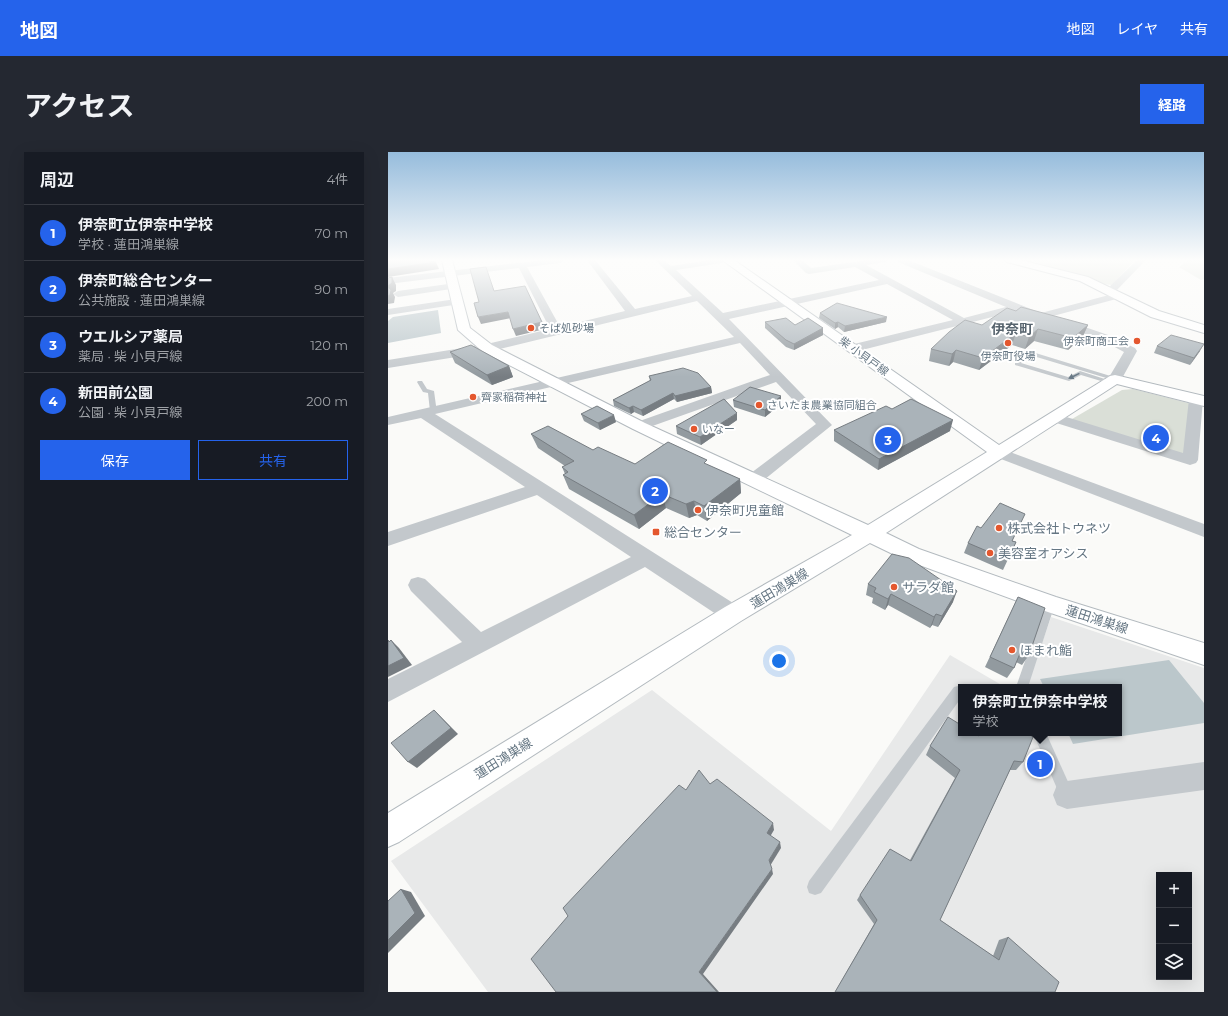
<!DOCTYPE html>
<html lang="ja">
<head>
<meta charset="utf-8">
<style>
  :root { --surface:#171b24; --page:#242831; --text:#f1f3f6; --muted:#9ea1a6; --line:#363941; --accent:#2563eb }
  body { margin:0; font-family:Montserrat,"Noto Sans JP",sans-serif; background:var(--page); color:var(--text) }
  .controls { position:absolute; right:12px; bottom:12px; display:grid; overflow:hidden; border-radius:0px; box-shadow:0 4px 16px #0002 }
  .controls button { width:36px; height:36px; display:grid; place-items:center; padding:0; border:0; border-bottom:1px solid var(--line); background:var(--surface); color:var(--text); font:20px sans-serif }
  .you { position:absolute; left:391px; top:509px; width:14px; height:14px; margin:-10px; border:3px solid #fff; border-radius:50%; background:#1a73e8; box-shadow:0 0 0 6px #1a73e833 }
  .badge { display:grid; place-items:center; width:26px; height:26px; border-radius:50%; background:var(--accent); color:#fff; font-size:13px; font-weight:700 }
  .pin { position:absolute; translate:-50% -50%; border:2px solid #fff; box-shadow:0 1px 4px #0006 }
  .popup { position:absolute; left:570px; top:532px; width:164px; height:52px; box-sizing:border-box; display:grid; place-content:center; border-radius:0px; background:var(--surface); filter:drop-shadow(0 1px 3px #0005); font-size:13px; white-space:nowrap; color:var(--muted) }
  .popup b { font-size:15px; color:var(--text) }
  .popup::after { content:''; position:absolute; left:50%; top:100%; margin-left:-8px; border:8px solid transparent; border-top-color:var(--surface) }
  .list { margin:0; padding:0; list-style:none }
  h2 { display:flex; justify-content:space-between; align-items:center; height:52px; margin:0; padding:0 16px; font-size:17px }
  h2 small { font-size:13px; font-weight:400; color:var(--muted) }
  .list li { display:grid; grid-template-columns:26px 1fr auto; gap:12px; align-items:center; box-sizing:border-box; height:56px; padding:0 16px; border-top:1px solid var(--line) }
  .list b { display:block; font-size:15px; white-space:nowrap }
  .list p { margin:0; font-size:13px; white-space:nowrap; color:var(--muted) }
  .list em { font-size:13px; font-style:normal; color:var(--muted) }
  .actions { display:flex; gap:8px; padding:12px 16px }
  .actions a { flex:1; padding:9px 0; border:1px solid var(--accent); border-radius:0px; text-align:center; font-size:14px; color:var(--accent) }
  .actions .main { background:var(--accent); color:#fff }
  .icon { flex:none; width:22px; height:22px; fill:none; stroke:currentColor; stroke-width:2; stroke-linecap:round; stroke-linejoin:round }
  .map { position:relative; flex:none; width:816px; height:840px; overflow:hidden; border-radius:0px }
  header { display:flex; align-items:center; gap:24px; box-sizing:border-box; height:56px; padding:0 20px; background:var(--accent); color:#fff }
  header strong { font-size:19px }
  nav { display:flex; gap:22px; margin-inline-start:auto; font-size:14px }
  .intro { display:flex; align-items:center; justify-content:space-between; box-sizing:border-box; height:96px; padding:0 24px }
  h1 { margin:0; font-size:28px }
  .button { padding:10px 18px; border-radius:0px; background:var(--accent); color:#fff; font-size:14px; font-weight:700 }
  main { display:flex; gap:24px; padding:0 24px }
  aside { flex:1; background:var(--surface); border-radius:0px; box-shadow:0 4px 16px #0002 }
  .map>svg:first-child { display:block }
</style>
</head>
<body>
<header>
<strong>地図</strong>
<nav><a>地図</a><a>レイヤ</a><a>共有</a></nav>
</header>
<div class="intro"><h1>アクセス</h1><a class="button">経路</a></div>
<main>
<aside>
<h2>周辺<small>4件</small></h2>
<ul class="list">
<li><span class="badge">1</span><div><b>伊奈町立伊奈中学校</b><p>学校 · 蓮田鴻巣線</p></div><em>70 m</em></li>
<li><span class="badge">2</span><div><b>伊奈町総合センター</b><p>公共施設 · 蓮田鴻巣線</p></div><em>90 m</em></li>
<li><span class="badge">3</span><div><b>ウエルシア薬局</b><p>薬局 · 柴 小貝戸線</p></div><em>120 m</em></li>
<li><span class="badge">4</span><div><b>新田前公園</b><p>公園 · 柴 小貝戸線</p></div><em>200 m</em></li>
</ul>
<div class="actions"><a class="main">保存</a><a>共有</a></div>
</aside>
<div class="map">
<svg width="816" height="840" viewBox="0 0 816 840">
  <rect width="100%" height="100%" fill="#fafaf8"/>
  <path fill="#e8e9e9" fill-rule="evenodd" d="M663,465L816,516V840H100L3,709L264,538L443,679L562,503L617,535H573V581H731V535H639ZM771,723H801V825H771Z"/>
  <g fill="#dadfd7">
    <polygon points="639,108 747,108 724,133 715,132 641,110 638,109"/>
    <polygon points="800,108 816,108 816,127 813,128 791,115"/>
    <polygon points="745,237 800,251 803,253 796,302 687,269 684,267 734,238"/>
  </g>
  <g fill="#bbc7cb">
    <polygon points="50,158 53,181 0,191 0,169 5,165"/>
    <polygon points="781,508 816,551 816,571 685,592 680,581 731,581 731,535 656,535 652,527"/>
  </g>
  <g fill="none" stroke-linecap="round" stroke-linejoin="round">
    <defs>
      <g id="secondary">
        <polygon points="54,108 64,108 82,176 104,193 257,271 480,373 599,300 337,110 335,108 346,108 611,293 722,224 727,223 816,244 816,254 729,232 498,381 531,397 668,445 816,491 816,513 654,458 515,407 482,391 353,469 11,690 0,695 0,661 337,455 464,383 245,277 94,199 70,178"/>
        <polygon points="617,108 632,108 700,125 771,159 816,173 816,181 763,165 692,129 619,110"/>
      </g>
    </defs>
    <use href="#secondary" stroke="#b3babf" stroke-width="2"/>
    <g fill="#c3c8cc" fill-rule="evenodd">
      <polygon points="641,199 729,226 730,227 725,228 642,203 633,211 680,225 692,219 726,230 723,232 693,223 681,229 627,213 627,211"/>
      <polygon points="30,229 34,229 39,237 46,239 49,261 42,259 40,241 35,240 29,230"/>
      <polygon points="662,448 666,449 667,452 640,535 628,535 657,452 658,449"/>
      <polygon points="570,534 574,535 573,546 433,741 427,743 421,741 419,735 421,729 566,535"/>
      <polygon points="645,581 658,581 686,643 684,648 679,650 674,648"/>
    </g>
    <g fill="#c3c8cc" fill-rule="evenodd">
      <polygon points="155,108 177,108 173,111 139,115 172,175 237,159 199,108 207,108 247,157 304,144 267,108 276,108 283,114 321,108 338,108 334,111 288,118 335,161 491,128 467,115 421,122 418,121 405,108 414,108 423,116 480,108 499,108 498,110 478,113 576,166 618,155 510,110 509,108 520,108 653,161 721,143 717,140 718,138 749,108 758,108 726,141 732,142 733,144 732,146 665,164 720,183 747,196 749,199 732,230 727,231 720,227 736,200 712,187 628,159 466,200 462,199 460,196 462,193 565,168 499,132 341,167 444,273 371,332 365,333 359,332 357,328 359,324 428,272 388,230 256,277 246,277 244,274 246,271 382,223 352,191 47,262 353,456 356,462 353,468 345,471 337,468 257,415 0,550 0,527 74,490 23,439 20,433 23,427 30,425 37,427 93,480 243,405 149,343 0,394 0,380 137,335 33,266 0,273 0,265 346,185 309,149 99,200 0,216 0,208 99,192 162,177 131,116 0,132 0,126"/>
      <polygon points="60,132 63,133 65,135 63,137 10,145 5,142 10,139"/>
      <polygon points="68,147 72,148 73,150 72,152 0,163 0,157"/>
      <polygon points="808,243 813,244 815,247 810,308 808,311 802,313 662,269 660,266 662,263 672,263 795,301 801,247 803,244"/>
      <polygon points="611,296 816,372 816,385 605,304 603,301 605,298"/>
      <polygon points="816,610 816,638 679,657 669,653 665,643 669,633 679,629"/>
    </g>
    <use href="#secondary" fill="#fff" fill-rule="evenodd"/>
  </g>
  <g fill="#929a9f">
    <polygon points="628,159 700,173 695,184 680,198 646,189 637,197 624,193 591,218 565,210 561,214 541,209 543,197 594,173"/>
    <polygon points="432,161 498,170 456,180 450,175 447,177 431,166"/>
    <polygon points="377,170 435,176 435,183 406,198 398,195 377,176"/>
    <polygon points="769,194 812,199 802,213 766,201"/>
    <polygon points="62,200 121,214 125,225 104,233 67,211"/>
    <polygon points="261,224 323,235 324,241 289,250 286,247 255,264 246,260 243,262 226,254 225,248 262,229"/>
    <polygon points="393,244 393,252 377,265 346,255 345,248"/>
    <polygon points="504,257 562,279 490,318 446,289 446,278"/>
    <polygon points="193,262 228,270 212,278 196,269"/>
    <polygon points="349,268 313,293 289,282 288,274"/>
    <polygon points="143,282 205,298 247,312 319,313 352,327 353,341 319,369 309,363 301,366 278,356 251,377 181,337 175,323 177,322 174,315 177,314 150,296"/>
    <polygon points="632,372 624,389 628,390 615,418 576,401 580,391 593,376"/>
    <polygon points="480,432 565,450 550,475 544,473 542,476 500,453 497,458 484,451 485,446 478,443"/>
    <polygon points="630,445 641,503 634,513 628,510 626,516 619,526 597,515"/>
    <polygon points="591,581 639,581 635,610 628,618 622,618 552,768 605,804 611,788 620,785 667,840 447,840 486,772 469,748 472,743 522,708 567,626 538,603 542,594 590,583"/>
  </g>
  <g fill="#777d82">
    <polygon points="48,110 51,117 0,125 0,117"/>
    <polygon points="4,125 8,133 8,139 5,141 7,145 6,151 0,152 0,134"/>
    <polygon points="120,160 123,166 93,172 90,165"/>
    <polygon points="499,165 498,170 456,180 457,174"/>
    <polygon points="154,170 157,177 128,184 125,177"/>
    <polygon points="450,170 450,175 447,177 447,171"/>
    <polygon points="700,173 695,184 680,198 685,186"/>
    <polygon points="435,176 435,183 406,198 406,192"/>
    <polygon points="650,177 646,189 637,197 641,185"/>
    <polygon points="628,181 624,193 591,218 595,206"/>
    <polygon points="816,192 812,199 802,213 806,206"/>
    <polygon points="568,198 565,210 561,214 564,202"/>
    <polygon points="121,214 125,225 104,233 99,223"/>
    <polygon points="323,235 324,241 289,250 287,244"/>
    <polygon points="285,241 286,247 255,264 253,258"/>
    <polygon points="393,244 393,252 377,265 377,258"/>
    <polygon points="245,254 246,260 243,262 241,256"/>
    <polygon points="349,261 349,268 313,293 312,285"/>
    <polygon points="226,263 228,270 212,278 210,271"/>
    <polygon points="565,268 562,279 490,318 491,307"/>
    <polygon points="352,327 353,341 319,369 316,354"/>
    <polygon points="274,342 278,356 251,377 246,363"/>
    <polygon points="306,349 309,363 301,366 298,352"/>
    <polygon points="569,439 565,450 550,475 554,464"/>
    <polygon points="503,442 500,453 497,458 500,447"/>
    <polygon points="548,462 544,473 542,476 546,465"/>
    <polygon points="3,488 11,496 24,513 0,525 0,514"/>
    <polygon points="46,558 70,582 29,616 20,610"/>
    <polygon points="385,671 386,678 380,688 379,681"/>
    <polygon points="392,690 393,696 382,714 381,708"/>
    <polygon points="384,717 385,722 315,822 331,840 329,840 311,820"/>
    <polygon points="13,737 23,740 37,764 0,801 0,788"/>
  </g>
  <g fill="#aab3b9" stroke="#777d82">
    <polygon points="0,108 32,108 48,110 0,117"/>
    <polygon points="98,115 106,139 137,134 154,170 125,177 120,160 90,165 86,151 91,150 82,117"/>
    <polygon points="4,125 4,131 0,134 0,126"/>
    <polygon points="0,135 3,138 2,143 0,144"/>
    <polygon points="449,151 499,165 457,174 450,170 447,171 432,161"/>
    <polygon points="633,155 700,173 685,186 650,177 641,185 628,181 595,206 568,198 564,202 543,197 561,180 577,168 594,173 619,156 628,159"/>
    <polygon points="398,166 407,173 420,166 435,176 406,192 398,188 377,170"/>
    <polygon points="783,183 816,192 806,206 769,194"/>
    <polygon points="83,193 121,214 99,223 62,200"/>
    <polygon points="295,216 310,221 323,235 287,244 285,241 253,258 245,254 241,256 225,248 263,228 261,224"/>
    <polygon points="362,235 393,244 377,258 345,248"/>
    <polygon points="336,247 349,261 312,285 288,274"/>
    <polygon points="523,247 565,268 491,307 446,278 498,254 504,257"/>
    <polygon points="209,254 226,263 210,271 193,262"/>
    <polygon points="160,274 205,298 210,295 247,312 280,290 319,308 316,311 352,327 316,354 306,349 298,352 274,342 246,363 175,323 180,320 174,315 186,309 143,282"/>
    <polygon points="612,351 637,362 624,389 628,390 620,408 580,391 589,374 593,376"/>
    <polygon points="504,402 521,406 569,439 554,464 548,462 546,465 503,442 500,447 486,440 488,436 480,432"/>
    <polygon points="630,445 657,456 641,503 633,499 626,516 602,505"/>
    <polygon points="0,488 1,490 3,488 16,506 0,514"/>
    <polygon points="46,558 63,576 20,610 3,591"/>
    <polygon points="560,565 573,573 573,581 587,581 591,584 592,581 639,581 645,585 635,610 626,609 552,768 611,808 620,785 671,830 667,840 447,840 489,768 472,743 502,697 523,709 572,618 542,594"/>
    <polygon points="311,618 322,632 329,627 385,671 379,681 392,690 381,708 384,717 311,820 329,840 168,840 143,807 180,764 175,756 291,633 298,638"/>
    <polygon points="13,737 27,761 0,788 0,749"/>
  </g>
  <defs><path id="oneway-solid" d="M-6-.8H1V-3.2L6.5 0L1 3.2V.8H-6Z"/></defs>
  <use fill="#6a7a87" href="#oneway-solid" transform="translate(686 224) rotate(154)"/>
  <linearGradient id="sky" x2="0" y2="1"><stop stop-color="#96bcdc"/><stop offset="0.48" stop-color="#fdfdfc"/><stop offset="1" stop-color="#fdfdfc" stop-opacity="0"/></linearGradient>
  <rect width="816" height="225" fill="url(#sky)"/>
  <g fill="#e4572e" stroke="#fff" stroke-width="1.5">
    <circle cx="143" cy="176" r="4"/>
    <circle cx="749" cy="189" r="4"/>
    <circle cx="620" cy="191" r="4"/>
    <circle cx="85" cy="245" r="4"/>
    <circle cx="371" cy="253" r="4"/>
    <circle cx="306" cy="277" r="4"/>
    <circle cx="310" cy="358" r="4"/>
    <circle cx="611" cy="376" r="4"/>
    <rect x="264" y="376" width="8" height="8" rx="2"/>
    <circle cx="602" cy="401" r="4"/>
    <circle cx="506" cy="435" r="4"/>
    <circle cx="624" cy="498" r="4"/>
  </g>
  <g text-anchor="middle" stroke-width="4" stroke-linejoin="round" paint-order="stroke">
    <g font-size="11" fill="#657683" stroke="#fff" text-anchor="start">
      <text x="151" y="180">そば処砂場</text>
      <text x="741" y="193" text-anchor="end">伊奈町商工会</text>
      <text x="620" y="208" text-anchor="middle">伊奈町役場</text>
      <text x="93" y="249">齊家稲荷神社</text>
      <text x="379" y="257">さいたま農業協同組合</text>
      <text x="314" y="281">いなー</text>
    </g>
    <g font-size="11" fill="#657683" stroke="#fff">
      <text transform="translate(476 204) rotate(36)" y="4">柴 小貝戸線</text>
    </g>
    <g font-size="13" fill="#657683" stroke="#fff" text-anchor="start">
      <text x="318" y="363">伊奈町児童館</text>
      <text x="619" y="381">株式会社トウネツ</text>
      <text x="276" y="385">総合センター</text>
      <text x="610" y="406">美容室オアシス</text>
      <text x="514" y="440">サラダ館</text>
      <text x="632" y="503">ほまれ鮨</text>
    </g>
    <g font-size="13" fill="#657683" stroke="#fff">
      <text transform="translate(391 436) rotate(-31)" y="5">蓮田鴻巣線</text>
      <text transform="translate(709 467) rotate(18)" y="5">蓮田鴻巣線</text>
      <text transform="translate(115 606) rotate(-32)" y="5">蓮田鴻巣線</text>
    </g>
    <g font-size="14" font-weight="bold" fill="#57646e" stroke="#fff">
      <text x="624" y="182">伊奈町</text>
    </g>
  </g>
</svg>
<div class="controls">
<button>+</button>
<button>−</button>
<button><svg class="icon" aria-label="layers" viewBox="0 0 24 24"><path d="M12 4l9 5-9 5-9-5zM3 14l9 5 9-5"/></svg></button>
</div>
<div class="you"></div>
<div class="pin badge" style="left:652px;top:612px">1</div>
<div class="popup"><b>伊奈町立伊奈中学校</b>学校</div>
<div class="pin badge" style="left:267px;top:339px">2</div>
<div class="pin badge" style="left:500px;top:288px">3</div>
<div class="pin badge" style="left:768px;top:286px">4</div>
</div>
</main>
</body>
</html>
